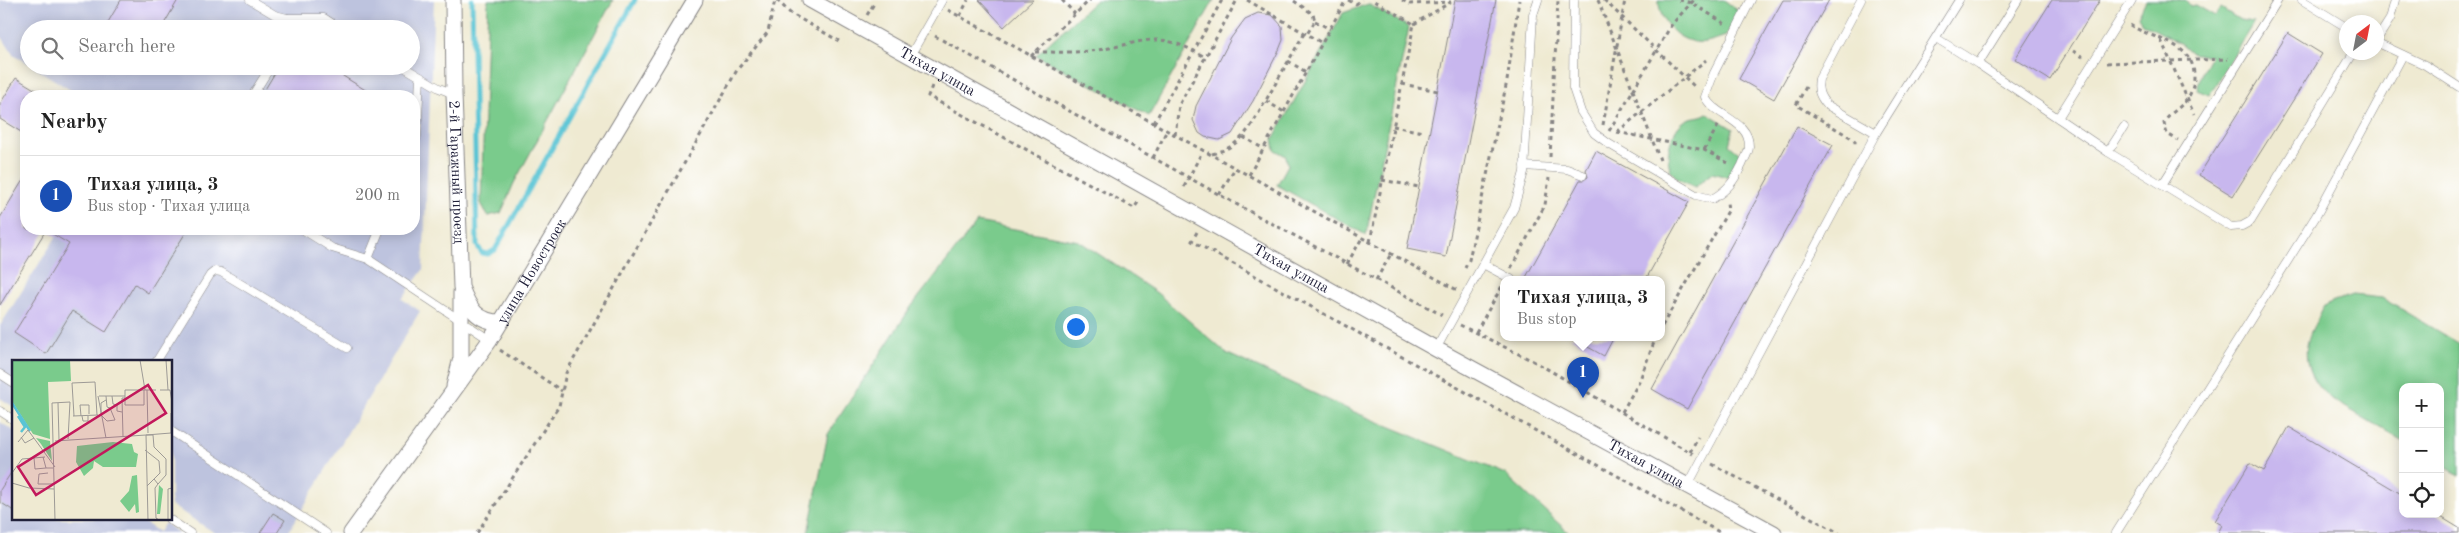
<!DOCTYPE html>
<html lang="en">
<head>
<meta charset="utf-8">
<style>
  :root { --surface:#fff; --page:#f2f2f2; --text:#222; --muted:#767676; --line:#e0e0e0; --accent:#d93025 }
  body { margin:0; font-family:"Old Standard TT",serif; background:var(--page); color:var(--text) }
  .controls { position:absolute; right:15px; bottom:15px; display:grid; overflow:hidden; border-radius:10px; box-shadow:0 2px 12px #0003 }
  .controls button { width:45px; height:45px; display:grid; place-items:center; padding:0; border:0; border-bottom:1px solid var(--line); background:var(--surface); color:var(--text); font:25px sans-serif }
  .compass { position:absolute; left:2339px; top:15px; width:45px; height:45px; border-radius:50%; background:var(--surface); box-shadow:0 2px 12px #0003; rotate:32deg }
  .you { position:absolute; left:1075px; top:326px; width:18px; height:18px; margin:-12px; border:4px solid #fff; border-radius:50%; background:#1a73e8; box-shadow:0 0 0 8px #1a73e833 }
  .badge { display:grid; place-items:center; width:32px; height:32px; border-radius:50%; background:var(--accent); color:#fff; font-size:16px; font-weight:700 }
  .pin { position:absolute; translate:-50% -41px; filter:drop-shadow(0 1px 2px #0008) }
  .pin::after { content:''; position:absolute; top:26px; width:18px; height:15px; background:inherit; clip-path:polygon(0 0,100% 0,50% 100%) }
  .popup { position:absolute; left:1500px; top:276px; width:165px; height:65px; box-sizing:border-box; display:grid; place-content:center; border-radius:10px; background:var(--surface); filter:drop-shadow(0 1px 4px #0005); font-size:16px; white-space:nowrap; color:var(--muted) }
  .popup b { font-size:19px; color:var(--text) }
  .popup::after { content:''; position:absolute; left:50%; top:100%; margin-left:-10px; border:10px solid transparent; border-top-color:var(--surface) }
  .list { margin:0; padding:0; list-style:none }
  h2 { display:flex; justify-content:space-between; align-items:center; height:65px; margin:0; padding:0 20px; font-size:21px }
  h2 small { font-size:16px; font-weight:400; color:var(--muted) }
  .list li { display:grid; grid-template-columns:32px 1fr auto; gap:15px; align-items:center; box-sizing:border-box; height:80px; padding:0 20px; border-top:1px solid var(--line) }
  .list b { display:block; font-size:19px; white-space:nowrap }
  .list p { margin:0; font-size:16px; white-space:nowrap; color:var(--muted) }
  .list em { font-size:16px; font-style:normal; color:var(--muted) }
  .icon { flex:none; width:28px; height:28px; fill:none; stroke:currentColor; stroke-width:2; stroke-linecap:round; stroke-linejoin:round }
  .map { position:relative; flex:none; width:2459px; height:533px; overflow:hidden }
  .search { position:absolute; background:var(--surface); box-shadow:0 2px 12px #0003; left:20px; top:20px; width:400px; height:55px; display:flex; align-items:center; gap:12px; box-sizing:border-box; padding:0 18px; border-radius:28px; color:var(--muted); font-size:19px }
  .panel { position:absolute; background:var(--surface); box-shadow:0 2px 12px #0003; left:20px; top:90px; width:400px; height:145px; border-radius:20px }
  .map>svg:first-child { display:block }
</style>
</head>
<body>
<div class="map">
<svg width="2459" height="533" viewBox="0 0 2459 533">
  <rect width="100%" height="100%" fill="#fff"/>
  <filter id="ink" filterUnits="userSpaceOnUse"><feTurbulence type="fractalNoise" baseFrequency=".02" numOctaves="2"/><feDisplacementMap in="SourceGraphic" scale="10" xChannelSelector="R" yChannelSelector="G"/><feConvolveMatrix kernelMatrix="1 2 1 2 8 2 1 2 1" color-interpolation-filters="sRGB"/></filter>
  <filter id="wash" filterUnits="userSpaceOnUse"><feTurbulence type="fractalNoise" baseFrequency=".0096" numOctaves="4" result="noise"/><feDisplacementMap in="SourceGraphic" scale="20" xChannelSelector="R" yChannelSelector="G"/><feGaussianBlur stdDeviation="1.12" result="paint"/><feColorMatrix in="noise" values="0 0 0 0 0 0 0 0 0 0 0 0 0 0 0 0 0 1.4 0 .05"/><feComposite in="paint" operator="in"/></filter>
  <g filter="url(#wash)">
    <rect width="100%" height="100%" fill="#efead2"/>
    <g fill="#bdc3de">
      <polygon points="0,0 434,0 423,270 402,299 420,311 288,533 215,533 171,505 171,362 14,362 14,407 0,398 0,326 61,229 414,229 414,96 80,96 32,66 411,66 411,29 29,29 29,64 13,54 0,34"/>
      <polygon points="0,422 14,431 14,519 139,519 159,532 165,523 179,533 0,533"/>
    </g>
    <g fill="#7acb8c" stroke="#4e7664">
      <polygon points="488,0 613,0 514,183 501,213 488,216 481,203"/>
      <polygon points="1096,0 1214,0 1149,116 1036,55"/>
      <path d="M1659,0H1724L1740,12L1726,36C1716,39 1706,44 1695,42C1675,39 1658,19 1659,0Z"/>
      <polygon points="2146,0 2186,0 2190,6 2196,5 2215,16 2221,8 2240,20 2254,22 2209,95 2197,90 2202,72 2211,55 2194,55 2182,44 2142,23 2138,17"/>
      <polygon points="1368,4 1409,27 1366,235 1277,185 1288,165 1286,156 1275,150 1273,139 1343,13"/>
      <path d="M1707,113L1733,129L1729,145L1740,154L1727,177L1712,173L1695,187C1689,184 1680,181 1675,176C1661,163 1671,128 1686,120C1692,116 1700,118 1707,113Z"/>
      <polygon points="977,222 1079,241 1157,293 1226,353 1352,411 1505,474 1569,533 808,533 828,434 911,307"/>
      <path d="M2353,295L2382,298L2459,344V475L2440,464V387H2403V441L2330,398C2304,375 2299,350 2317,320C2320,316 2322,310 2325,306C2331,300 2346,298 2353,295Z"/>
    </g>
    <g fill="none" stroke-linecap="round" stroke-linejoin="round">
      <polyline stroke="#59c4d4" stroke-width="5" points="472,0 477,245 482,253 488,254 495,250 635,0"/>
    </g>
    <g id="blocks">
      <g fill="#c8b7ee">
        <polygon points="121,0 178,0 161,29 104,29"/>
        <polygon points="979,0 1033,0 1004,27"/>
        <polygon points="1455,0 1496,0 1446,257 1407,249"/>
        <polygon points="1783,0 1829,0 1774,99 1739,79"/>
        <polygon points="2052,0 2100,0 2050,80 2015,59"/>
        <polygon points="1258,13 1272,15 1282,26 1283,40 1279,50 1253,101 1232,134 1219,140 1205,137 1199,133 1193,120 1196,106 1231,38 1245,19"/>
        <polygon points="2288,33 2322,54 2233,196 2199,175"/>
        <polygon points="279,66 327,66 375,96 261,96"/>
        <polygon points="16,78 46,96 26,96 26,135 0,119 0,104"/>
        <polygon points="1797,126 1833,145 1687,409 1652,389"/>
        <polygon points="1596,151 1689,202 1646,279 1525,279 1580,180 1584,180 1588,177 1586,170"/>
        <polygon points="26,175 26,229 188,229 148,293 135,284 106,332 72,311 46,354 14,333 69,244 46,230 0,305 0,218"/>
        <polygon points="1570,337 1614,337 1604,356"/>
        <polygon points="2289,427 2403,495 2403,514 2436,514 2459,528 2459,533 2218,533 2222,525 2215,521 2250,463 2264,471"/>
        <polygon points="14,468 14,511 0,502 0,490"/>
        <polygon points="273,513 285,520 277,533 260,533"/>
      </g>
    </g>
  </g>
  <g filter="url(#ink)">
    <use href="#blocks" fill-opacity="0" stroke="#888686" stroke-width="1"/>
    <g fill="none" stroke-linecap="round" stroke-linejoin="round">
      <defs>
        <g id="lane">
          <polyline points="250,0 275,15 287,18 324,18 341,29"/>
          <path d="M1574,0L1573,88L1581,112L1594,133L1609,144L1696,195L1712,199C1728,190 1734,181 1742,165C1744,160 1749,152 1749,147C1750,120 1715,117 1705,97L1714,73L1751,0"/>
          <path d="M1861,0L1819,79C1817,89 1819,96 1827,105L1876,133"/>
          <polyline points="2018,0 1978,64 2108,152 2231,227 2242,226 2251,221 2354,52"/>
          <polyline points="2302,0 2346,27"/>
          <polyline points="287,18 288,29"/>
          <polyline points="1936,38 1978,64"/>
          <polyline points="2376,41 2390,19 2395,0"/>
          <polyline points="2376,42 2425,65 2459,87"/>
          <polyline points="910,56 942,0"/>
          <polyline points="402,66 439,88 454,94"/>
          <polyline points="252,96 271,66"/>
          <polyline points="2058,118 2132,0"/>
          <polyline points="414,145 417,136 420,77"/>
          <polyline points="2108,152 2124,127"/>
          <polyline points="1524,166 1567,169 1583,175"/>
          <polyline points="2162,185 2278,0"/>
          <polyline points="302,229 332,248 368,259"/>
          <polyline points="380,229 368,259 490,340"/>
          <polyline points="1483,264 1511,279"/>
          <polyline points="1436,349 1514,208 1524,172 1533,15 1538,0"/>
          <polyline points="156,362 210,275 215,271 221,272 347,348"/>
          <polyline points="0,374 14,383"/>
          <polyline points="0,411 14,420"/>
          <polyline points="171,431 326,533"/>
          <polyline points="1688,485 1876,133 1959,0"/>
          <polyline points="169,519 190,533"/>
          <polyline points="2116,533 2316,216 2403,55"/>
        </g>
        <g id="street">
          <path id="s1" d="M453,0L454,94L461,287C469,308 477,322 501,322"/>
          <path id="s2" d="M810,0L1436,349L1774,533"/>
          <polyline points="454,386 461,358 461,292"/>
          <path id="s3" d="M351,533L490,340L695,0"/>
        </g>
      </defs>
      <use href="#lane" stroke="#888686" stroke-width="9"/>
      <use href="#street" stroke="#888686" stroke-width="17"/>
      <g stroke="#888686" stroke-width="3" stroke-dasharray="4 4" stroke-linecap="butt">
        <polyline points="777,0 790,13 839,41"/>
        <polyline points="1062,0 1075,14"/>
        <polyline points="1247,0 1322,43"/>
        <polyline points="1348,0 1356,4 1362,0"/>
        <polyline points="1402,0 1410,4 1451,2"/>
        <polyline points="1598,0 1660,160"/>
        <polyline points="1604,0 1696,88"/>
        <polyline points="1679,0 1692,3 1727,25"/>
        <polyline points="1294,1 1313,14 1315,21 1307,34"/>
        <polyline points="948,10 1457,290"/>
        <polyline points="867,15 875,2"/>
        <polyline points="960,16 968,0"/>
        <polyline points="1315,21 1330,29"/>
        <polyline points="1414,24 1451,2"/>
        <path d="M2130,25C2153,40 2195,42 2194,77C2194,85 2192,91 2188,98C2181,108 2169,113 2164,123L2167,134L2178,140"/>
        <polyline points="935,36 1245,209 1442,315"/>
        <polyline points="2161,40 2194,114"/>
        <polyline points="2073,51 2083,57"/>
        <path d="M1035,52C1056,52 1077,53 1098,50C1148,42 1156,29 1205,57"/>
        <polyline points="1031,56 1090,0"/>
        <polyline points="1288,61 1306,72"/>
        <polyline points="2107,63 2228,59"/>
        <polyline points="1402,84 1438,91"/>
        <polyline points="932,86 928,96 1134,208 1139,201"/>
        <polyline points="1806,87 1796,105 1850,137 1855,141 1855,145"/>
        <polyline points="1266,101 1284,112"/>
        <polyline points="1154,123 1222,0"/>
        <polyline points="1603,125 1625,0"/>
        <polyline points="1393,126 1423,132"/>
        <polyline points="1609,131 1672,24 1694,0"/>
        <polyline points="1617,132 1706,60"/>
        <polyline points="1617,132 1704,150 1730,164"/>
        <polyline points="1175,135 1179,105 1237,0"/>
        <polyline points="1243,137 1264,149"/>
        <polyline points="1704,150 1719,124"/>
        <path d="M1212,154C1232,149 1242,139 1253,123L1305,32"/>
        <polyline points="1550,157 1558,0"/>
        <polyline points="1153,158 1167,130"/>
        <polyline points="1249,175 1346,0"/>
        <polyline points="1382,180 1419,187"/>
        <polyline points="1184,187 1203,150"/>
        <polyline points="1219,195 1235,168"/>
        <polyline points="1197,232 1192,241 1721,533"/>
        <polyline points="1370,242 1414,24 1372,0"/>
        <polyline points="1347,264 1362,238"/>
        <polyline points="1465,268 1469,260 1507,81 1519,0"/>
        <polyline points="1511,268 1545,205 1549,178"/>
        <polyline points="1376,280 1391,254"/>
        <polyline points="1460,325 1537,363 1693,454"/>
        <polyline points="1662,326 1728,211 1727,202"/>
        <polyline points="1476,332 1502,286"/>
        <polyline points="500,350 562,391"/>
        <polyline points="1622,412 1639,382 1656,337"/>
        <polyline points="1690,452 1698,437"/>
        <polyline points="1712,464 1839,533"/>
        <polyline points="477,533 559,406 566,373 737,70 768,32 775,0"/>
      </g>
      <use href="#lane" stroke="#fff" stroke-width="8"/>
      <use href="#street" stroke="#fff" stroke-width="15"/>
    </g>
  </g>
  <g text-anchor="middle" stroke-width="4.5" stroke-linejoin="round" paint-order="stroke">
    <g font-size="15" fill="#22223b" stroke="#fff">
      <text dy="5" stroke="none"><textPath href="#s2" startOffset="146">Тихая улица</textPath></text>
      <text dy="5" stroke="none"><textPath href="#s1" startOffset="172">2-й Гаражный проезд</textPath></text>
      <text dy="5" stroke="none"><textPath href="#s2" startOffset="551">Тихая улица</textPath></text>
      <text dy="5" stroke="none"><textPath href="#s3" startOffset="318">улица Новостроек</textPath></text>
      <text dy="5" stroke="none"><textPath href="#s2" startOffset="956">Тихая улица</textPath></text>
    </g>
  </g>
  <g transform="translate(12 360)">
    <rect width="160" height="160" fill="#efead2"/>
    <path d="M0,0H58L59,21L36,22L38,79L21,74L0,41ZM24,78L38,81L40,101L29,84ZM101,82L120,84L122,92L126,94L124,107H91L82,101L81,108L72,116L64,102L65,86ZM125,115L127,152L124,153L123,144L117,152L108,141L117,131L120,116ZM147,125L151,129L148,154H145Z" fill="#7acb8c"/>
    <path fill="none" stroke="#59c4d4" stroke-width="2.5" d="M0,43L18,71M6,56L13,67L9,72"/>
    <path fill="none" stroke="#9d9a96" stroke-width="1" d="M128,0L133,30M154,0L156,30M132,30V45H113V30H144M135,30L136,73M148,30H158L160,42M86,36L94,78M87,36H113M94,36L95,47L98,48L103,60L95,61L89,55V43L94,40M100,36L101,44L105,45V51L110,52M46,43L47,80M61,56L86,55M62,56L60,23L83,22L85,55M69,56L68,45H77V54M70,56L71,61H76V56M134,75H141L142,87L154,99V115L146,124M134,75L159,73V53M111,76L110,38H113M9,77L13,83L22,78M43,81L134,75L136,160M6,82L16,70L43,107M133,90L147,101L148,113L135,126M31,97L34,108H41M22,98L23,109L34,108M0,113L10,99L33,97M36,113L27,114L26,124H42M142,119L146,124L143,128L144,158L147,160M0,123L17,128L42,129M43,160L40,43L58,42L56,79M156,160V129L160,128"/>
    <path fill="#c2185b" fill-opacity="0.15" stroke="#c2185b" stroke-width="2.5" d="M136,25L154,53L24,135L6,107Z"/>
    <rect width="160" height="160" fill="none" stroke="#22223b" stroke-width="2.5"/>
  </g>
</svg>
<div class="controls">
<button>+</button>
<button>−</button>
<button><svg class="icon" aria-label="locate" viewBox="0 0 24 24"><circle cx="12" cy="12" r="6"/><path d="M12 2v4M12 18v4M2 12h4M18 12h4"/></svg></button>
</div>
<svg class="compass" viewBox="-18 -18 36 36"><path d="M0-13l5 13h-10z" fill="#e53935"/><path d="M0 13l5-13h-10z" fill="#767676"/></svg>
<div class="you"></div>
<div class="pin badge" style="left:1583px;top:398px;background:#1a4fb4">1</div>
<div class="popup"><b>Тихая улица, 3</b>Bus stop</div>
<div class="search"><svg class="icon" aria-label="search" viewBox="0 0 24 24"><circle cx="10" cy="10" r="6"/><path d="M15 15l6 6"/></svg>Search here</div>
<section class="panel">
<h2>Nearby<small></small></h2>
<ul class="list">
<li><span class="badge" style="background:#1a4fb4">1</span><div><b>Тихая улица, 3</b><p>Bus stop · Тихая улица</p></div><em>200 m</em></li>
</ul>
</section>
</div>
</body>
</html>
